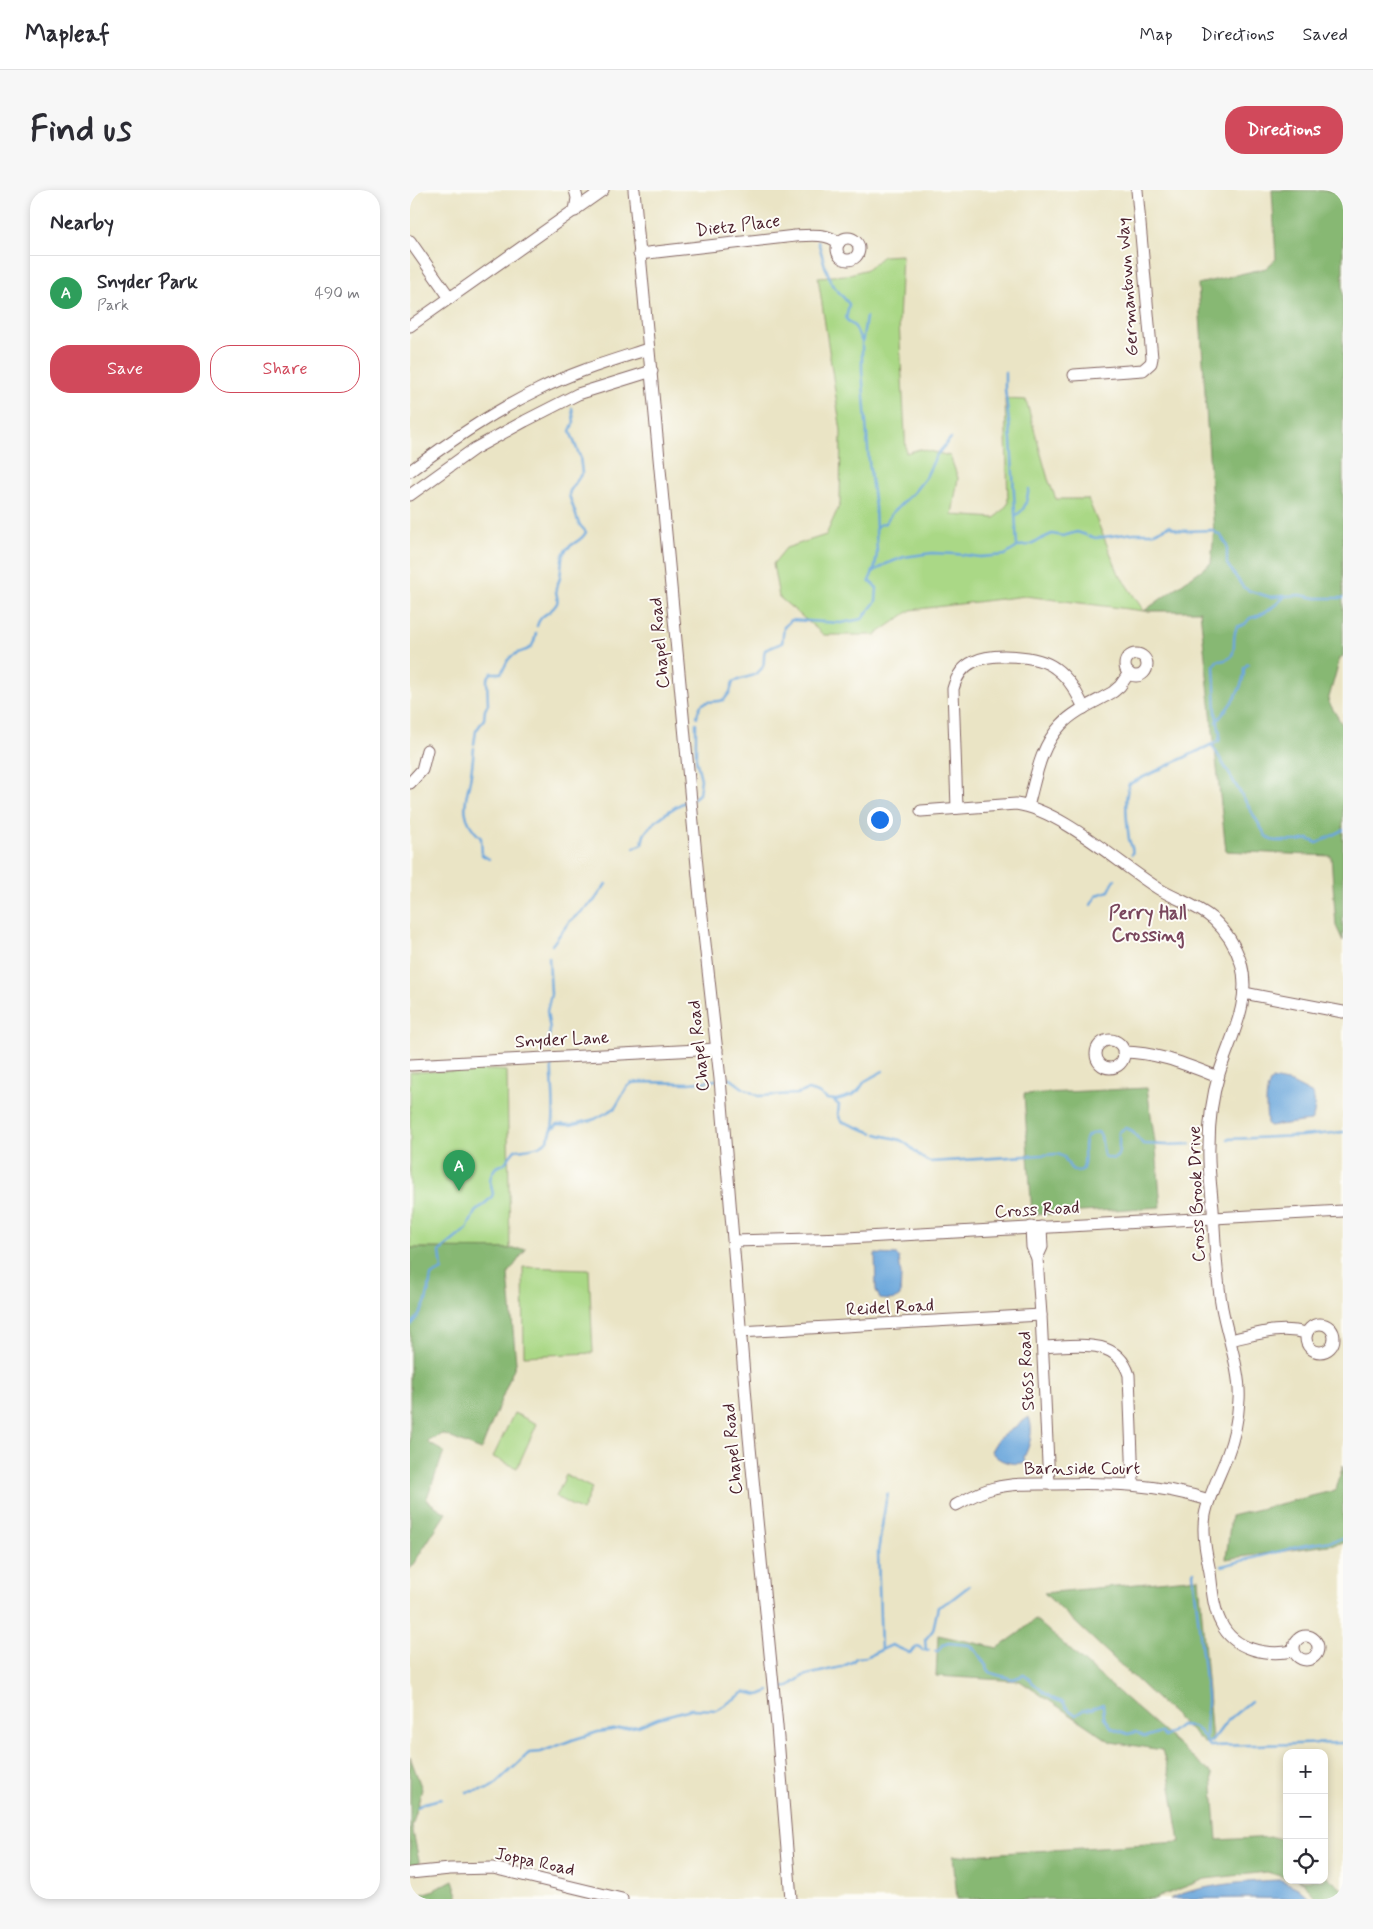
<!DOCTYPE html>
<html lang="en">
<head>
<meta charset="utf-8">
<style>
  :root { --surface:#fff; --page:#f7f7f7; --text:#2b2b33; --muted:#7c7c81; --line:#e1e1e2; --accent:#d1495b }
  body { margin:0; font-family:Mynerve,sans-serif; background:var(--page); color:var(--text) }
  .controls { position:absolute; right:15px; bottom:15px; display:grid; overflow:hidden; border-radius:10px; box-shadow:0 2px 8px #0003 }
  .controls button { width:45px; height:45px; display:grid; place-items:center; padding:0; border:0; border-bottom:1px solid var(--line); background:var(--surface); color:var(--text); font:25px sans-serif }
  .you { position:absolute; left:469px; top:629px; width:18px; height:18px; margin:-12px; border:4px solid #fff; border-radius:50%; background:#1a73e8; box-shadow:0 0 0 8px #1a73e833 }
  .badge { display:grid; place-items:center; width:32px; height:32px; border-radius:50%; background:var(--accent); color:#fff; font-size:16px; font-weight:700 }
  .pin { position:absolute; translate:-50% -41px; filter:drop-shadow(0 1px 2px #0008) }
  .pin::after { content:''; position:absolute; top:26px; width:18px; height:15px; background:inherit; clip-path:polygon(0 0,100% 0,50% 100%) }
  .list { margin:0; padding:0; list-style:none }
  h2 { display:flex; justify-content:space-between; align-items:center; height:65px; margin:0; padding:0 20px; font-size:21px }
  h2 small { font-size:16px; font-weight:400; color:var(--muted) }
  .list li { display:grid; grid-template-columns:32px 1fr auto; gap:15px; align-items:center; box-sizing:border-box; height:75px; padding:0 20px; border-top:1px solid var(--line) }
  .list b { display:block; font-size:19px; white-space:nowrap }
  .list p { margin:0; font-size:16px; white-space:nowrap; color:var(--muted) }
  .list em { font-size:16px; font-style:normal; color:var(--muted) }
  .actions { display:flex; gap:10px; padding:15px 20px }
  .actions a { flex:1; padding:11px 0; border:1px solid var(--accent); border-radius:20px; text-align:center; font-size:18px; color:var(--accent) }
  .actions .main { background:var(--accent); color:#fff }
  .icon { flex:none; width:28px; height:28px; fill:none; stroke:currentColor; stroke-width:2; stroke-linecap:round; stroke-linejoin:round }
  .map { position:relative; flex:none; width:933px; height:1709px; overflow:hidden; border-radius:20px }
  header { display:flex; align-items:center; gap:30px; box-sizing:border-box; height:70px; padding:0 25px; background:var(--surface); border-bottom:1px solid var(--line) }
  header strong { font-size:24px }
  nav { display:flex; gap:28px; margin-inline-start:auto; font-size:18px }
  .intro { display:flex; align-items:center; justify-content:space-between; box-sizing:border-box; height:120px; padding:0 30px }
  h1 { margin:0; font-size:35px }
  .button { padding:12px 22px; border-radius:20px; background:var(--accent); color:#fff; font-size:18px; font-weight:700 }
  main { display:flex; gap:30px; padding:0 30px }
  aside { flex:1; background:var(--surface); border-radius:20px; box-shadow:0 2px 8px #0003 }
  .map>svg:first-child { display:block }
</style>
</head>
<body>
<header>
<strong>Mapleaf</strong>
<nav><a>Map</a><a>Directions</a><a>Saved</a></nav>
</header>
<div class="intro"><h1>Find us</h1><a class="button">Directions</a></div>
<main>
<aside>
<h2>Nearby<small></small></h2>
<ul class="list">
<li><span class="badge" style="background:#2e9e5b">A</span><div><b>Snyder Park</b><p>Park</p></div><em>490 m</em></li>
</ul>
<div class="actions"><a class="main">Save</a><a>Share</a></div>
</aside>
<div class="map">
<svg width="933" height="1709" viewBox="0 0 933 1709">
  <rect width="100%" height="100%" fill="#fdfcf7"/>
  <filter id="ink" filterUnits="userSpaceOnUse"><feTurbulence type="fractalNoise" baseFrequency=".02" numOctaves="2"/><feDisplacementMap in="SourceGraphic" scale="10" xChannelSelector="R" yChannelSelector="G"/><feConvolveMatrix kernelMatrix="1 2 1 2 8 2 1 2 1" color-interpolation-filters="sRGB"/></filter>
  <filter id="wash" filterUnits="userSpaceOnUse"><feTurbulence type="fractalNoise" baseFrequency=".0096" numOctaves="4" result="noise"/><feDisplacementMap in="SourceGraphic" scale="20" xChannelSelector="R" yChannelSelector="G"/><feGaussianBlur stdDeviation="1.12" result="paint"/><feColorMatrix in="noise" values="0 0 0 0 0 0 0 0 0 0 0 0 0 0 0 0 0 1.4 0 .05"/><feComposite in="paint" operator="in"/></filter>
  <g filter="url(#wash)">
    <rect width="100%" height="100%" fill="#eae4c5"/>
    <g fill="#aad886" stroke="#7a7c58">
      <polygon points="492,65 489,132 496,263 510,259 540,266 548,288 542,325 585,328 598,314 595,209 616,210 638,289 646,309 678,309 709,384 734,421 615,406 501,420 465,445 414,445 369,407 363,374 376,358 416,345 430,314 431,241 408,87 436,85 458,79 473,66"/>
      <polygon points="85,880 97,881 100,1059 0,1058 0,882"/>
      <polygon points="113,1077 179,1079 183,1163 114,1166"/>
      <polygon points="104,1223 127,1234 107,1278 83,1267"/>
      <polygon points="156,1285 182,1298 172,1321 146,1307"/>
    </g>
    <g fill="#87b873" stroke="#686c4f">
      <polygon points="862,0 933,1 933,466 930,468 918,511 933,536 933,751 926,736 921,666 816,661 790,421 734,421 801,373 804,343 788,94 856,78 866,69"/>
      <polygon points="737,898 746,959 751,1017 622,1025 614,904"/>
      <polygon points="0,1058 116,1059 98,1084 106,1173 71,1260 32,1244 17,1252 34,1262 16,1310 36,1323 0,1379"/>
      <polygon points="933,1275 933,1353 816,1369 821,1326 926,1300"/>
      <polygon points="789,1388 802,1552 794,1553 634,1403"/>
      <polygon points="625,1429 802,1584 807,1650 864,1647 877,1651 877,1688 857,1682 795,1689 744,1709 547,1709 543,1666 770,1652 759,1584 752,1560 701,1552 610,1491 526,1486 528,1445 588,1458 609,1443"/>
      <polygon points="0,1567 12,1599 2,1637 10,1675 0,1677"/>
      <polygon points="914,1684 933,1700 933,1709 907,1709 893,1692 887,1690 914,1690"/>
      <polygon points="43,1690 48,1705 48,1709 0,1709 0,1692 5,1706 22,1701"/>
    </g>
    <g fill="#6ca7dc" stroke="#5b6384">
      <path d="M862,889L882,893L903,904C905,913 906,924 901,931L859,936L857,933C856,920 854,900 862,889Z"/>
      <path d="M465,1064L487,1065L489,1067L491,1085L490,1106C485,1111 476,1110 470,1109L466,1100Z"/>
      <path d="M619,1227C624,1240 620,1256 614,1267L615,1272C603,1276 588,1272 581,1261L588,1249Z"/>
      <path d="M871,1690L888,1698L900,1709L839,1708L760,1709C786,1695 841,1691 871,1690Z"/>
    </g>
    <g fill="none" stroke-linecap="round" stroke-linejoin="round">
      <g stroke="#6ca7dc" stroke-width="2.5">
        <polyline points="408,51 415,76 422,94 439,114 436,129 445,137 452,152"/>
        <polyline points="595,182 595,199 601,249 607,357"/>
        <path d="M606,325C617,319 616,310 619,299"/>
        <polyline points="466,339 469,335 475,333 482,323 504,302 516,287 526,266 541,248"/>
        <polyline points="679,346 686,348 724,343 744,343 759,336 767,340 778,341 802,340 811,346 817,355 817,374 833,397 840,401 860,407 890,405 906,408 933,408"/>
        <polyline points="463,382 476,374 494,367 522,363 546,364 570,367 583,366 595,365 609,356 618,355 642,344 653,346 667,342 676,345"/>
        <path d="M127,436C131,422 141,425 147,413C149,408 145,403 146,398C147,394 150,391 150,387C152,378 150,372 154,363C159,353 172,352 176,342L169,334L159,305L160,301L172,283L170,267L160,241L164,232L162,218"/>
        <path d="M287,527C290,507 299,514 314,510L320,502L323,492C333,487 348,487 353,476C355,471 353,465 355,460L372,453L374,437L381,430L431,433L452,429L466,411L467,398L459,391L465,377L467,363L465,317L459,272L452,180V154L456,127"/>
        <path d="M806,532C819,517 835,498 834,478L838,474"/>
        <path d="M64,554L66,541L74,529L75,520L78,514L77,489L81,483H91C95,478 96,470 102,466C115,457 122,466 126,443"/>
        <polyline points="802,555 856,646 861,650 867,651 888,651 898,649 907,653 933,640"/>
        <path d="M64,558C63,569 62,579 60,590C54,614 50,629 71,648L72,665L79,669"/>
        <polyline points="284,608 289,604 291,589 286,569 286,533"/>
        <path d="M224,658L232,654C233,650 233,646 235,643C244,630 265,616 279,610"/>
        <path d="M722,664C724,657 720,655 719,649C717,633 714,610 719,594L809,551L810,543L806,524L804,475L807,471C833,471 819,450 827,437L835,434L840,428C852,426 865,416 874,407"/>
        <polyline points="681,715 687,705 699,701 705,689"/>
        <polyline points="142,755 159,732 184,711 196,694"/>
        <polyline points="139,767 141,804 137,821 140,840 138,853 142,860"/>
        <polyline points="314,888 321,889 333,898 348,906 387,904 398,900 408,903 417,909 426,910 443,905 449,900 455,891 473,881"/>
        <polyline points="423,910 429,915 428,924 431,931 463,943"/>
        <polyline points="178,931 185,929 205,918 217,897 222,893 231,892 280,893 306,890"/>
        <polyline points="142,939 148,934 160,935 176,931"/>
        <path d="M467,944C475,947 482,947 490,950C502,955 508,968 520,972L648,964L654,967C659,975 661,984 672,980C680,967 664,945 688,942L691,946L694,966C714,976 708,954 709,942L715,938L721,940L733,954L755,955L781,954"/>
        <polyline points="818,949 892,946 933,942"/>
        <path d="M0,1136C15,1122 18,1106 21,1086L32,1080L30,1061L57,1039L65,1022L81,1008L83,1004L80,990L82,983L86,977L94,974L105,960C113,959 123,959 131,955C152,946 140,891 142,873"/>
        <polyline points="812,1376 891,1356 933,1349"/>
        <polyline points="784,1381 783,1383 797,1507 796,1549"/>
        <polyline points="471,1460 468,1362 477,1304"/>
        <polyline points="516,1460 515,1450 523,1440 528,1417 541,1410 559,1396"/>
        <path d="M525,1461H528L533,1455L538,1453L560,1455L567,1462L580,1482L584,1484L603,1489L614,1485C627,1495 637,1509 653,1512L657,1518L666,1525L673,1520L682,1519L693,1514L694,1527L702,1538L718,1544L726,1542L735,1547L750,1542L755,1547L770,1535C779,1535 788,1538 793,1546C796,1550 796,1553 800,1556L933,1553"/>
        <polyline points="458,1466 482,1455 500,1463 508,1456 513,1460 519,1460"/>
        <polyline points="366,1499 378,1497 393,1486 431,1477 442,1472 446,1468 456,1467"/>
        <polyline points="797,1553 802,1551 817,1531 841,1511"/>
        <polyline points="57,1602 78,1599 87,1593 119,1563 131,1562 162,1550 188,1542 228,1536 248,1528 281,1519 307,1520 335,1502 349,1505 359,1501"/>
        <polyline points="8,1617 14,1613 31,1609"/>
      </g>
    </g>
  </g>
  <g filter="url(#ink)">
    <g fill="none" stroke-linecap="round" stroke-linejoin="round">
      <defs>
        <g id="minor">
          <polyline points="165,0 167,8 165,21"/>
          <polyline points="224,0 290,708 310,889 339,1247 367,1536 381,1709"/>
          <circle cx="438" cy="59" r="11"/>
          <polyline points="0,51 40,108"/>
          <path d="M229,64L385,46C400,45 417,43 429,53"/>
          <polyline points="0,136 193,0"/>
          <polyline points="664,185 733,180 741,173 742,168 727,0"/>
          <path d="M0,281C41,251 82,222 128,200C163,182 201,171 238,159"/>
          <polyline points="0,305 64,259 115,231 168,204 242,181"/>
          <circle cx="726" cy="475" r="11"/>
          <polyline points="0,593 12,580 17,560"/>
          <path d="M618,616C626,587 630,557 651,535C665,520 686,512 703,502L710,496L719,483"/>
          <path d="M547,618L543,499C546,488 552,477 563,472C582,462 628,465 645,478C659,488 667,503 674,518"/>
          <path d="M511,621L606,614C651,620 709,674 749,699C767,710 787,715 803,729C816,741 826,757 831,773C842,812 820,848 809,884C802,907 799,932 799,956C798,977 801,998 803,1019C805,1052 806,1085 812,1118C817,1145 831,1183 829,1210C828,1229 824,1248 817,1266C810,1285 799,1304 795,1325C792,1344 796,1363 800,1382C802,1398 803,1418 811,1433C824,1460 856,1466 883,1461"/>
          <polyline points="834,803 933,822"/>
          <circle cx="700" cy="864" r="14"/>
          <path d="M713,862C747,862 777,875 808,887"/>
          <polyline points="0,875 307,859"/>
          <polyline points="621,1037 622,1057 627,1068 631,1125 639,1294"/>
          <polyline points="324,1051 437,1048 933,1021"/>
          <polyline points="627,1068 632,1057 631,1037"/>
          <circle cx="910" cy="1148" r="14"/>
          <polyline points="330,1142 631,1125"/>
          <path d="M820,1150C848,1144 868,1136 897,1143"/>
          <path d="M633,1157C665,1156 707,1146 719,1185L723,1294"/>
          <path d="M546,1315C559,1308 570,1301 584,1298C604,1293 625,1294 645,1294C698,1292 748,1294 799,1310"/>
          <circle cx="896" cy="1458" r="12"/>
          <polyline points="0,1683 40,1679 83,1678 212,1709"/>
        </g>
      </defs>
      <use href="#minor" stroke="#826461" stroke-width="13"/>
      <use href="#minor" stroke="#fff" stroke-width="11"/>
    </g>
  </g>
  <g text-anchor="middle" stroke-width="4" stroke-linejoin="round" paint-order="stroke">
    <g font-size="18" fill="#4a1f2b" stroke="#fdfcf7">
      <text transform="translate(328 35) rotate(-7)" y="6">Dietz Place</text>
      <text transform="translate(717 97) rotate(-94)" y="6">Germantown Way</text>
      <text transform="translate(249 453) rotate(-95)" y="6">Chapel Road</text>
      <text transform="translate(152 849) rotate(-3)" y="6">Snyder Lane</text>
      <text transform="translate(288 856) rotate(-96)" y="6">Chapel Road</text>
      <text transform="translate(786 1004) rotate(-92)" y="6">Cross Brook Drive</text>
      <text transform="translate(627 1019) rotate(-3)" y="6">Cross Road</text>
      <text transform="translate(480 1117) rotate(-3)" y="6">Reidel Road</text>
      <text transform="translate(616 1181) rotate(-93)" y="6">Stoss Road</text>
      <text transform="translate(322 1259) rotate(-95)" y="6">Chapel Road</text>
      <text x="672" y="1284">Barnside Court</text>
      <text transform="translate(125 1671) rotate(12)" y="6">Joppa Road</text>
    </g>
    <g font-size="19" font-weight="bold" fill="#79465d" stroke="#fdfcf7">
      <text x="738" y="729">Perry Hall<tspan x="738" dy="22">Crossing</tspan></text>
    </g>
  </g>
</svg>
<div class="controls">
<button>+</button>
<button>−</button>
<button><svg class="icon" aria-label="locate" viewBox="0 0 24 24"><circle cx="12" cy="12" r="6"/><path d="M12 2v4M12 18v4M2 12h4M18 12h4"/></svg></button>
</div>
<div class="you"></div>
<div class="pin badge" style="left:49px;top:1001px;background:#2e9e5b">A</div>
</div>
</main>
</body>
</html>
